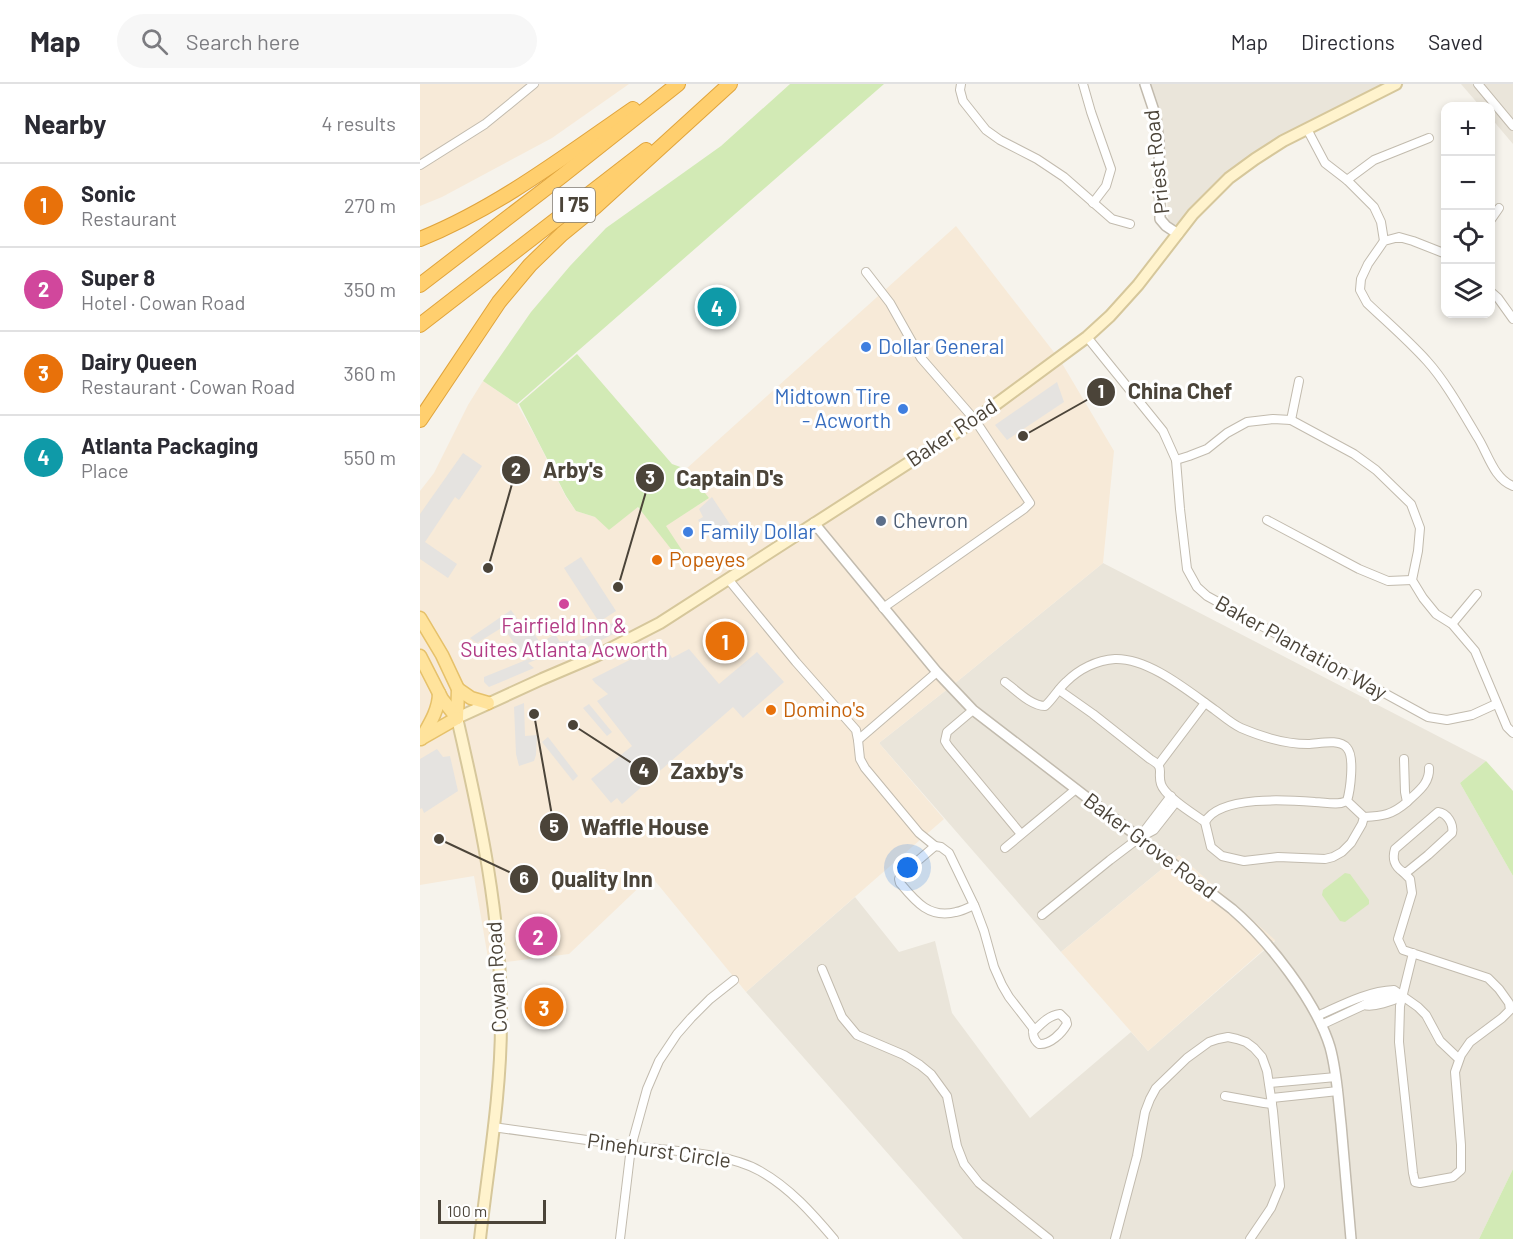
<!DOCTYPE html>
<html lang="en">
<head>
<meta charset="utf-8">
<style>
  :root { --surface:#fff; --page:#f7f7f7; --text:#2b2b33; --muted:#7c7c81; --line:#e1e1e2; --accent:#db2777 }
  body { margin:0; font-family:Barlow,sans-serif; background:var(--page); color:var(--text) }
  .controls { position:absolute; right:18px; top:18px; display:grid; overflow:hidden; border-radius:12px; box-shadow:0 3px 9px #0003 }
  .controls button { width:54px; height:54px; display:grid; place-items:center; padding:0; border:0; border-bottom:2px solid var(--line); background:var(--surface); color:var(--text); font:30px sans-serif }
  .scale { position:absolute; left:18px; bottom:15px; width:108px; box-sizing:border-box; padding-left:6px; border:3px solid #4b4439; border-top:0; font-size:16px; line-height:21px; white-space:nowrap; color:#4b4439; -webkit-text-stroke:4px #fff; paint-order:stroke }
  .you { position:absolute; left:488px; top:784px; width:21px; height:21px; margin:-15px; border:4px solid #fff; border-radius:50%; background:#1a73e8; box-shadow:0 0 0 9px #1a73e833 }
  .badge { display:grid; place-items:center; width:39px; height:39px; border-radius:50%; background:var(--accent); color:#fff; font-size:20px; font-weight:700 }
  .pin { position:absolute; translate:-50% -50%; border:3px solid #fff; box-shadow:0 2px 6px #0006 }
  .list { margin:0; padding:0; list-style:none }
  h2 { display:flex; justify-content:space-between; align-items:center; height:78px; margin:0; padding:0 24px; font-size:26px }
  h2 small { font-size:20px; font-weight:400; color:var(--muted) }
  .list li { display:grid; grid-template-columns:39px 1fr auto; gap:18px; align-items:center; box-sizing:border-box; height:84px; padding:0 24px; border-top:2px solid var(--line) }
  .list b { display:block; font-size:22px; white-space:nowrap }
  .list p { margin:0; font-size:20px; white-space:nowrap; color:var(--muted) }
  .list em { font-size:20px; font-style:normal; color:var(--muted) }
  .icon { flex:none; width:33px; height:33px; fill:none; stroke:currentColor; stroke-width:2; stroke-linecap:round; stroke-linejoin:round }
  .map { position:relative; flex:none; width:1093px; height:1155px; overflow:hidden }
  header { display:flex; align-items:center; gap:36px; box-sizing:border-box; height:84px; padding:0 30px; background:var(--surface); border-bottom:2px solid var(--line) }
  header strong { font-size:28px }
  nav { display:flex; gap:33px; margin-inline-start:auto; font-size:21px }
  .search { width:420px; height:54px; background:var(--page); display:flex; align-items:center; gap:15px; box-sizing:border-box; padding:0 21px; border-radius:33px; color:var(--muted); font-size:22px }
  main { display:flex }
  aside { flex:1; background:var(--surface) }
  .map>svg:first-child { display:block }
</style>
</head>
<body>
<header>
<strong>Map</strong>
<div class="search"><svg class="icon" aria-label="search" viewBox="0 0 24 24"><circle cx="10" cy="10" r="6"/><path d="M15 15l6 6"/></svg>Search here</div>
<nav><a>Map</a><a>Directions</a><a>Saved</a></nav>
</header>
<main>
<aside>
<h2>Nearby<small>4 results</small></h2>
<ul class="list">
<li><span class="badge" style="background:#e8710a">1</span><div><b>Sonic</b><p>Restaurant</p></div><em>270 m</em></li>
<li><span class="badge" style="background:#d1479c">2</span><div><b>Super 8</b><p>Hotel · Cowan Road</p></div><em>350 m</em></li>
<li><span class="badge" style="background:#e8710a">3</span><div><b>Dairy Queen</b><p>Restaurant · Cowan Road</p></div><em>360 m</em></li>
<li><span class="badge" style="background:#0f9aa8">4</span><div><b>Atlanta Packaging</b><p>Place</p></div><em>550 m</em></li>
</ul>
</aside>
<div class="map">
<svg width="1093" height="1155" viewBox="0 0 1093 1155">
  <rect width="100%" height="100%" fill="#f6f3ec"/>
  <g fill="#eae5da">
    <polygon points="727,0 984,0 888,42 782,121 750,167 744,54"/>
    <polygon points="1041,0 1093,0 1093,60 1071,34 1070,22 1060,22"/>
    <polygon points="683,479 1066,677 1040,699 1093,792 1093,1085 1059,1155 543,1155 326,908 435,813 479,868 515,857 532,929 610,1034 711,948 728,967 855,857 759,771 641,868 459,659 539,596"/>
  </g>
  <g fill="#f7ead8">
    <polygon points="0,0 209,0 132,54 22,113 0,122"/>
    <polygon points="536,142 640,276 694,367 683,479 539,596 459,659 524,735 326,908 231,792 149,870 69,880 54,792 0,801 0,407 14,389 48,321 63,297 97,320 115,352 146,413 156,427 175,433 217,423 271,480 245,442 289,414 266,385"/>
    <polygon points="759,771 855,856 728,967 641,868"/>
  </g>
  <g fill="#d2eab5">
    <polygon points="370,0 464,0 97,320 63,297 111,228 150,182 186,144 301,62"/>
    <polygon points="157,270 252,380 266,385 289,414 246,442 271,480 266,484 218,423 189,446 175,433 156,427 146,412 99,320"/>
    <polygon points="1066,677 1093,707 1093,792 1040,699"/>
    <polygon points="925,789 930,790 949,816 949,820 925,838 920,837 902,811 903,806"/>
    <polygon points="1093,1085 1093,1155 1059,1155"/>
  </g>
  <g fill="#e5e3e0">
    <polygon points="637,298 644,318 587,356 575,341"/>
    <polygon points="43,369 62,382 39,416 35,413 5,458 37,480 28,494 0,475 0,430"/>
    <polygon points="292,413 315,448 309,452 295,453 291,456 278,436 283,433 279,425"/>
    <polygon points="161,473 196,527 179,538 144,484"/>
    <polygon points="91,526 101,540 103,540 106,537 128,571 108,579 114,584 69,603 64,598 64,593 116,572 112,565 107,568 100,568 83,543 57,559 50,554"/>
    <polygon points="201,534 207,543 168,563 135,568 127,555 135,550 140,558 164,555"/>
    <polygon points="243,559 252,574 269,565 299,600 337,568 364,598 323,634 313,623 202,720 197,714 191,719 171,695 212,662 177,617 188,610 175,599 172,595"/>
    <polygon points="104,619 105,652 117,651 116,671 114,677 99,682 96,670 94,623"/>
    <polygon points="169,620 192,648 187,652 163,624"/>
    <polygon points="128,653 158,692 153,697 122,658"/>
    <polygon points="17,665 23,673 30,672 38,707 4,729 2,724 0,725 0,675"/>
  </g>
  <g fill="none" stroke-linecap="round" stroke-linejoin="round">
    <defs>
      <g id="minor">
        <polyline points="541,0 540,6 543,17 566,46 580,56 617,75 644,93 692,135 710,140"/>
        <polyline points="663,0 671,28 691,85 686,102 673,119"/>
        <polyline points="1058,0 1093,42"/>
        <polyline points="887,45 905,79 927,96 954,123 961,138 964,157"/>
        <polyline points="0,81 65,40 114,0"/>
        <polyline points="927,96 954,76 1009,54"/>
        <polyline points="1070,137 1079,124"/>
        <path d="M1026,170L993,157L979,153L964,157L948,180L941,195L940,206L947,219C967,238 988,256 1007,277C1026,298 1043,329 1058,354C1068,370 1074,395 1093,402"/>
        <polyline points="446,188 470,219 501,274 555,336 610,419 604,425 463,524"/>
        <polyline points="1070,207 1078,214 1093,235"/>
        <polyline points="667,253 743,347 756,376 760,425 767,485 777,503 787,512 1008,633 1027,636 1052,631 1076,620"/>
        <polyline points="871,336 879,297"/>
        <polyline points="756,376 769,372 787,365 807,349 827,338 853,335 871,336 934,370 956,386 991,420 1000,444 998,467 992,496 1003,514 1016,530 1032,540 1055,567 1087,643 1093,649"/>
        <polyline points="847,436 939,485 968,497 992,496"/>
        <polyline points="308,495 376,578 436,646 438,656 517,588"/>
        <polyline points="1032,540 1057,510"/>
        <path d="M585,598C596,606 611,622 625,622C633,615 638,605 646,598C659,585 677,576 695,575C729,574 768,607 795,626C803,632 812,640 821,644C842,653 866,660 888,660C898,660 919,654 927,664C935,673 930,707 927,717C917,722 905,718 895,718C868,716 800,711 785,738L791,763L802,772L824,777L858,773L905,775L913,773L922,768L931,759L942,740L944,733L927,717"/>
        <path d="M639,606L673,630L730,675C746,684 737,687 741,700C745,713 774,730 785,738"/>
        <polyline points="553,626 527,648 525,657 528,662 601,750"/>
        <path d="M438,656L440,675L445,684L499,749L515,762L521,763L529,769L555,823L564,847L574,883L582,901L589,913L613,944C613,951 613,955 619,960C630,961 642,949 647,940L646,936L640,930C629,931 621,940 613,948"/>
        <polyline points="739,680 785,619"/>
        <path d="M987,718C997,708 1010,700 1009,684"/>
        <path d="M1018,728C1027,729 1034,740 1032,749L1008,771L987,788H983C974,782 972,775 975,765Z"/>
        <path d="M944,733C963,732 972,731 987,718L985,708L984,675"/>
        <polyline points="722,750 751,712"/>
        <path d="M515,762L480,792L479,795L480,799C495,817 509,835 536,828C542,827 548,824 554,821"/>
        <polyline points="585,764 656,705"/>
        <polyline points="983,788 990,795 992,809 978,855 983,866 1068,894 1079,905 1089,919 1090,926 1082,934 1050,958 1041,971 1035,988 1041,1061 1041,1086 1033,1093 1000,1099 995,1098 993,1089 979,958 980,922 993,869"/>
        <polyline points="622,831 690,776 719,754 734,746 756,718"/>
        <polyline points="402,885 422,933 437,951 484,971 500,981 511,990 527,1012 537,1062 544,1080 559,1099 629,1155"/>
        <polyline points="944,921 951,916 978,912"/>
        <path d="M897,932C920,922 947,907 974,906L998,923L1006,931L1020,957L1039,975"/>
        <path d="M901,941L944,921C953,924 973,917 982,912"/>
        <polyline points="849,999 916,993"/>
        <polyline points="805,1012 844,1019 852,1020"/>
        <polyline points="852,1014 918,1007"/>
        <path d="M73,1043C119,1049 164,1056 210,1062C248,1067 307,1068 340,1087C370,1104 392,1129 414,1155"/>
        <polyline points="200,1155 211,1063 227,1005 239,977 257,950 271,934 290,915 314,896"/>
        <polyline points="695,1155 717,1072 725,1028 730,1015 736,1004 767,974 789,958 798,955 808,953 817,955 826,958 834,964 842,973 847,987 853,1027 860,1102 851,1124 830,1155"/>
      </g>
      <g id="tertiary">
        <polyline points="725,0 736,33 739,59 740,135 746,142 758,150"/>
        <path d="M394,439L517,588L553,626L812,825C848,856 896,917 910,963C917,988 918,1014 921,1040C924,1078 928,1117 931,1155"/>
      </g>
      <path id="secondary" d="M60,1155C68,1083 81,1011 81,938C82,835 60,733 37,634L122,595L176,572L240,539L552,338L667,253L690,232L718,201L773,130L809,94L835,75L863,57L976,0"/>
      <g id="primary">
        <polyline points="0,534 22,571 38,605 37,634"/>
        <polyline points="0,572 22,615 37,634"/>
        <polyline points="38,605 51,614 68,619"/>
        <polyline points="2,654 37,634"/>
        <path d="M1,655C9,641 19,626 19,609"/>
      </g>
      <g id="motorway">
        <path d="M0,155C77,124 145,72 213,25"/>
        <polyline points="0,201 142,92 258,0"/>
        <polyline points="0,241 226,66"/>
        <polyline points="0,336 79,218 110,181 142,150 175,123 310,0"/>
      </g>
    </defs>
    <use href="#minor" stroke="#c2bbae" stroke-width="10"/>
    <use href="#tertiary" stroke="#c2bbae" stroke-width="12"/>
    <use href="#secondary" stroke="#d6c79b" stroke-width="14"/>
    <use href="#primary" stroke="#e6c16a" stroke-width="15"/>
    <use href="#motorway" stroke="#e0a43c" stroke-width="16"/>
    <use href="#minor" stroke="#fff" stroke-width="8"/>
    <use href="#tertiary" stroke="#fff" stroke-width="9"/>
    <use href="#secondary" stroke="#fff3cd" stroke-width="10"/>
    <use href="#primary" stroke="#ffe39c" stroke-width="12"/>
    <use href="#motorway" stroke="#ffcf6e" stroke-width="14"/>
  </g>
  <g fill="#3f7fe0" stroke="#fff" stroke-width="2">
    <circle cx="446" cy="263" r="6"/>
    <circle cx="483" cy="325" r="6"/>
    <circle cx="268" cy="448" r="6"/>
  </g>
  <circle fill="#5c6f8a" stroke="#fff" stroke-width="2" cx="461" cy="437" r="6"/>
  <g fill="#e8710a" stroke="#fff" stroke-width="2">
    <circle cx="237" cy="476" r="6"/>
    <circle cx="351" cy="626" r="6"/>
  </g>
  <circle fill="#d1479c" stroke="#fff" stroke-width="2" cx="144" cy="520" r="6"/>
  <g text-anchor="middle" stroke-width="6" stroke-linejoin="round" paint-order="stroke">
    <rect fill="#fff" stroke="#817c74" stroke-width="1.5" x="133" y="104" width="42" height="34" rx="4.5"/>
    <g font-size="20" font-weight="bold" fill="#4b4439">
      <text x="154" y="128">I 75</text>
    </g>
    <g font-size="21" fill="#4b4439" stroke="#fff">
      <text transform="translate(737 78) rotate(-96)" y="7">Priest Road</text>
      <text transform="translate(532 349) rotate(-34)" y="7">Baker Road</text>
      <text transform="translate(881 564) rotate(29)" y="7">Baker Plantation Way</text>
      <text transform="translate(730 762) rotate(37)" y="7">Baker Grove Road</text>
      <text transform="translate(77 893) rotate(-93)" y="7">Cowan Road</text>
      <text transform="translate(239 1067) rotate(8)" y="7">Pinehurst Circle</text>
    </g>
    <g font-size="21" fill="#366cbe" stroke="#fff" text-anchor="start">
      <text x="458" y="270">Dollar General</text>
      <text x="471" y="320" text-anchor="end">Midtown Tire<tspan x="471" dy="24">- Acworth</tspan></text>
      <text x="280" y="455">Family Dollar</text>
    </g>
    <g font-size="21" fill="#4e5e75" stroke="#fff" text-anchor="start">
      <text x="473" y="444">Chevron</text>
    </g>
    <g font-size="21" fill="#c56008" stroke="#fff" text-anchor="start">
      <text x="249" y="483">Popeyes</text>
      <text x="363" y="633">Domino's</text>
    </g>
    <g font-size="21" fill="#b23c85" stroke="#fff">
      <text x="144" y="549">Fairfield Inn &amp;<tspan x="144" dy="24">Suites Atlanta Acworth</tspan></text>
    </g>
  </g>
  <path fill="none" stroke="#4b4439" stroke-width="2" d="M603 352L681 308M68 484L96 386M198 503L230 394M153 641L224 687M114 630L134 743M19 755L104 795"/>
  <g fill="#4b4439" stroke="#fff" stroke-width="2">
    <circle cx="603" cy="352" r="6"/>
    <circle cx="68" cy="484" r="6"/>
    <circle cx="198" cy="503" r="6"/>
    <circle cx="153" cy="641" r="6"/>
    <circle cx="114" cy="630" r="6"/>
    <circle cx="19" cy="755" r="6"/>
    <circle cx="681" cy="308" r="15"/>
    <circle cx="96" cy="386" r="15"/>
    <circle cx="230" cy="394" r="15"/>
    <circle cx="224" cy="687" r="15"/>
    <circle cx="134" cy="743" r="15"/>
    <circle cx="104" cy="795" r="15"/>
  </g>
  <g font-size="18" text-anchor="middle" font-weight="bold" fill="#fff">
    <text x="681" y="314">1</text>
    <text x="96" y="392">2</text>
    <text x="230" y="400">3</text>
    <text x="224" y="693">4</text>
    <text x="134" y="749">5</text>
    <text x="104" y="801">6</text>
  </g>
  <g font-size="22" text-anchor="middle" font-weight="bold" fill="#4b4439" stroke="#fff" stroke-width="6" stroke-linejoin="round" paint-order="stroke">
    <text x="760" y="315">China Chef</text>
    <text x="153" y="394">Arby's</text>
    <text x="310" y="402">Captain D's</text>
    <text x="287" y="695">Zaxby's</text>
    <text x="225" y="751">Waffle House</text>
    <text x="182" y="803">Quality Inn</text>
  </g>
</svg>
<div class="controls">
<button>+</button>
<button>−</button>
<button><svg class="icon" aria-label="locate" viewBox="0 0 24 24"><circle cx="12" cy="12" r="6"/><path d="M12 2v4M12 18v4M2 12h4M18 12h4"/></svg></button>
<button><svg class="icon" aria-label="layers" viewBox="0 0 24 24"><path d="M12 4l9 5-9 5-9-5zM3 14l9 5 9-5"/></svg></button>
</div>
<div class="scale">100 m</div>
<div class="you"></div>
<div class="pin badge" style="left:305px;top:557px;background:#e8710a">1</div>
<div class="pin badge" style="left:118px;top:852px;background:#d1479c">2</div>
<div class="pin badge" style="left:124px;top:923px;background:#e8710a">3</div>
<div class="pin badge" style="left:297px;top:223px;background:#0f9aa8">4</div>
</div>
</main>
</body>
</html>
